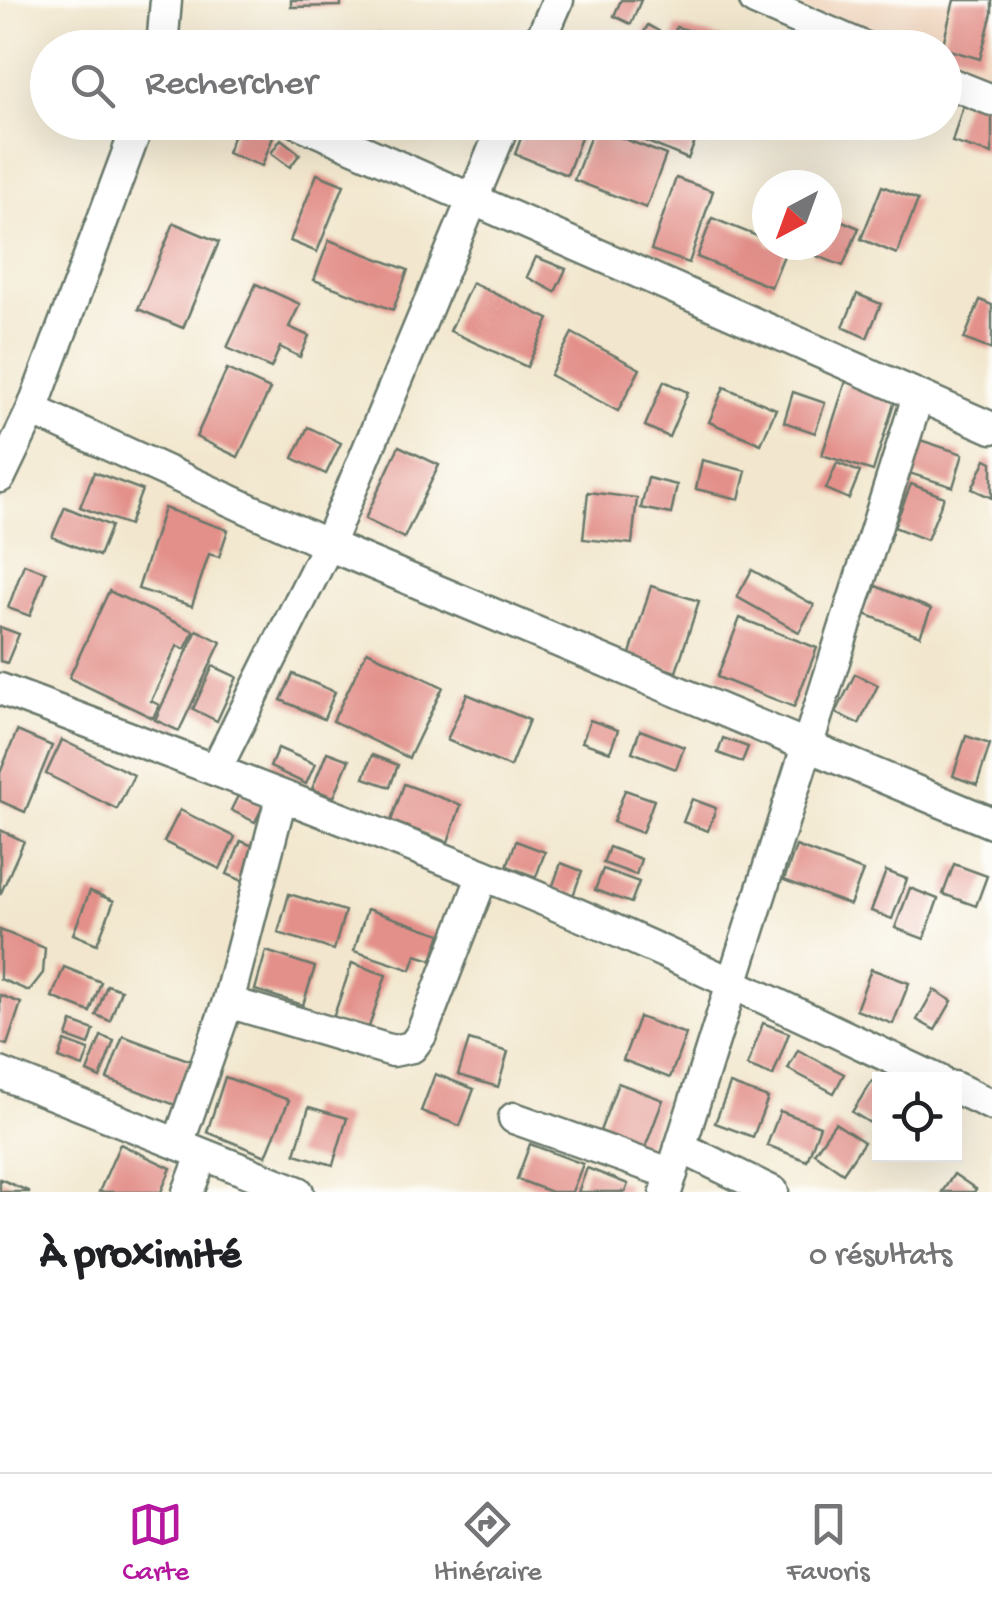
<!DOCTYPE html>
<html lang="fr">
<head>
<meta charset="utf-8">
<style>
  :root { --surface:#fff; --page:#f6f6f6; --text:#202124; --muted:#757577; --line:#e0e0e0; --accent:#b5179e }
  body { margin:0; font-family:"Gochi Hand",sans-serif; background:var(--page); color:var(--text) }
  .controls { position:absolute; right:30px; bottom:30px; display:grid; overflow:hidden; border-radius:0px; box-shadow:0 10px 40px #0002 }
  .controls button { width:90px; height:90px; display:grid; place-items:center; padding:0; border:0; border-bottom:2px solid var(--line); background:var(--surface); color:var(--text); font:50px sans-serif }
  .compass { position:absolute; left:752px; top:170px; width:90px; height:90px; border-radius:50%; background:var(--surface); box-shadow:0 10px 40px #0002; rotate:221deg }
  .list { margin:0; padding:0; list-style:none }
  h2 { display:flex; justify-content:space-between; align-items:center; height:130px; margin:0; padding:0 40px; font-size:42px }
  h2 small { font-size:32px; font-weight:400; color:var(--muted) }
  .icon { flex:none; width:55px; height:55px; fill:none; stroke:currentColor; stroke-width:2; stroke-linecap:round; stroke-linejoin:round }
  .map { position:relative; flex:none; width:992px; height:1192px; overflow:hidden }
  .search { position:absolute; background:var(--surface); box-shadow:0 10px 40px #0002; left:30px; right:30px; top:30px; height:110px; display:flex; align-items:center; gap:25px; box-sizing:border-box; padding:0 35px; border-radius:55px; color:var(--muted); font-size:38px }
  .sheet { height:280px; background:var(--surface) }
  nav { display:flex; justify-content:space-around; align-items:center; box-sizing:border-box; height:140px; border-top:2px solid var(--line); background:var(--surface); font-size:28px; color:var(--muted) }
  nav a { display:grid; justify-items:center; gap:5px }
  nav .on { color:var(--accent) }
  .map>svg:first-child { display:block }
</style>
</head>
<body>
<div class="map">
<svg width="992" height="1192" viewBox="0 0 992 1192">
  <rect width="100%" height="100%" fill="#fdfcf7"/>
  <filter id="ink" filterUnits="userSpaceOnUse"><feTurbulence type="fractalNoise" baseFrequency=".01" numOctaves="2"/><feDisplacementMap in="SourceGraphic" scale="20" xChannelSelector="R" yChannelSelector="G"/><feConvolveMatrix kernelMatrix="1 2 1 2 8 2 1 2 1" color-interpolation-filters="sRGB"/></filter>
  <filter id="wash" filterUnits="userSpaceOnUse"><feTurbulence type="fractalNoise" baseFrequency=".0048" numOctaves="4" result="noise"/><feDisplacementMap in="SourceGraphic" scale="40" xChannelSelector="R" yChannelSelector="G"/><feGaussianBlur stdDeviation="2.25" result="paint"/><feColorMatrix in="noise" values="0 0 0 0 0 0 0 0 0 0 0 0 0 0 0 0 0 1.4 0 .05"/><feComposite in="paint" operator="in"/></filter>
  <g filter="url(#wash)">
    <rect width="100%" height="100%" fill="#f2e7ce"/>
    <polygon fill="#f1d5bd" points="783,0 992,0 992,76 945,66 944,48 889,47"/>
    <g id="blocks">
      <g fill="#e3908a">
        <polygon points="291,0 341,0 341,6 291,7"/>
        <polygon points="621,0 641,0 631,24 614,16"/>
        <polygon points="954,0 992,0 992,13 980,59 942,48"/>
        <polygon points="648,25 664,34 657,48 635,48"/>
        <polygon points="676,27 740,43 739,48 671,48"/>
        <polygon points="377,33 418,47 418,48 372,48"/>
        <polygon points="966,96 992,104 992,154 952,142"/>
        <polygon points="527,122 587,122 567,175 515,154"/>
        <polygon points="631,122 703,122 688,159 626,133"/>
        <polygon points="238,123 273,137 262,166 227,153"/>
        <polygon points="594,127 666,155 646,208 574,180"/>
        <polygon points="281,139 300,154 290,167 271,153"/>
        <polygon points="317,174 344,185 317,252 290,241"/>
        <polygon points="676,178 713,191 689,263 651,250"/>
        <polygon points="882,186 918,200 897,254 861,239"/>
        <polygon points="828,215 859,228 843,266 812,254 816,245 827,245"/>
        <polygon points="712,218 767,240 767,245 787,248 771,287 697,257"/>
        <polygon points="174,223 219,242 183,328 138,309"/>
        <polygon points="329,240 408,270 393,310 314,280"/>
        <polygon points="536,257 566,269 555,292 527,277"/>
        <polygon points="472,283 549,319 527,367 450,331"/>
        <polygon points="256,284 300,304 289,327 309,336 300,357 280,347 271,368 227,348"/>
        <polygon points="857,294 881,304 867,338 843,327"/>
        <polygon points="980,300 992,305 992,350 964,339"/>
        <polygon points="572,333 640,369 618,411 550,375"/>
        <polygon points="227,369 270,389 238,457 196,437"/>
        <polygon points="664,381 688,392 669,437 645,426"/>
        <polygon points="846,381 896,397 873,471 822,455"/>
        <polygon points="724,387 776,409 761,444 709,422"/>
        <polygon points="793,392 825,403 815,433 784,422"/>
        <polygon points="308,427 341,443 326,474 293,458"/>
        <polygon points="920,440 963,454 953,487 909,473"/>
        <polygon points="399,446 439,465 404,538 365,519"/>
        <polygon points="986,459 992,462 992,498 972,489"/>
        <polygon points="702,460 746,471 739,499 696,489"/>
        <polygon points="837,463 860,472 849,499 826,489"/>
        <polygon points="94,472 142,490 129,525 80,507"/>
        <polygon points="648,478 677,485 671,514 641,508"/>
        <polygon points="911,484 944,497 927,540 894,527"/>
        <polygon points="588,492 637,498 632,544 583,539"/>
        <polygon points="65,507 111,526 99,556 52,537"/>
        <polygon points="164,508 228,530 219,557 209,554 192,606 138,589"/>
        <polygon points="24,564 46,572 30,616 8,608"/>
        <polygon points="752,570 814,605 799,632 737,597"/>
        <polygon points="651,586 699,601 676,672 629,657"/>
        <polygon points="876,586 931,609 920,636 865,614"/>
        <polygon points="109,591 194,631 185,649 177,646 151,701 159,705 153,718 69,678"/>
        <polygon points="740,618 817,648 794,707 717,677"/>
        <polygon points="0,627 19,634 7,663 0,661"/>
        <polygon points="197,630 221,642 179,731 155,720"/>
        <polygon points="367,651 443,687 409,758 333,721"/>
        <polygon points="213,666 237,677 217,721 193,709"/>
        <polygon points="293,674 335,692 324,719 281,700"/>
        <polygon points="855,674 878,685 859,724 836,713"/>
        <polygon points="467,694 529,720 510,767 447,740"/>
        <polygon points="590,720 618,730 610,752 582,742"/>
        <polygon points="640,730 684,747 676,769 632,752"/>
        <polygon points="17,731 52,746 25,812 0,801 0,773"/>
        <polygon points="966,736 990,744 977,785 953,776"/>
        <polygon points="723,738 748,747 742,762 718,753"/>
        <polygon points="62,740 134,775 117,809 46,774"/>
        <polygon points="278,748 315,764 306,784 270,767"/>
        <polygon points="327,752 349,760 334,797 312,789"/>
        <polygon points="372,755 398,765 390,787 364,778"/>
        <polygon points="404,784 461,805 448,842 391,821"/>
        <polygon points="625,790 654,800 642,833 613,822"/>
        <polygon points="240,792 264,804 255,822 231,810"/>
        <polygon points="692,799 716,808 708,831 683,822"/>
        <polygon points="180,810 235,837 220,869 164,842"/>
        <polygon points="0,830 24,841 0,895"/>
        <polygon points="241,841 260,849 245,882 227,874"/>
        <polygon points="516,841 545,852 536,877 507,866"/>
        <polygon points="796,846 863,871 850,905 784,880"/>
        <polygon points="609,847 641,859 636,875 603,863"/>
        <polygon points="561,863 582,871 573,896 552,888"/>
        <polygon points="954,864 987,876 976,906 943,894"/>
        <polygon points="603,869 639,882 631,903 595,890"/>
        <polygon points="886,871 907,879 892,919 871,911"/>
        <polygon points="910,888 938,899 924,939 895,928"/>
        <polygon points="90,891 114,901 97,944 73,934"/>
        <polygon points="289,894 345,911 334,950 278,933"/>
        <polygon points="367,909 441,934 432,960 416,955 411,970 354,951"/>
        <polygon points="0,930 45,948 43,973 29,991 0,979"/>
        <polygon points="266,951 315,967 303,1005 255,990"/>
        <polygon points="352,963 386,975 368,1030 333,1018"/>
        <polygon points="64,967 101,982 90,1012 52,997"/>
        <polygon points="871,969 909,983 893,1024 856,1010"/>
        <polygon points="107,985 121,990 110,1021 96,1015"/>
        <polygon points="934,990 952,1001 935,1030 917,1020"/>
        <polygon points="0,995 21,1003 7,1045 0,1043"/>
        <polygon points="639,1017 686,1034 670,1078 623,1060"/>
        <polygon points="72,1022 94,1030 89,1045 67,1037"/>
        <polygon points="763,1023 789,1033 773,1076 747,1066"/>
        <polygon points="101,1036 114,1041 100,1078 87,1072"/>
        <polygon points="123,1036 191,1061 175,1105 107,1079"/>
        <polygon points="469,1040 508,1052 498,1087 458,1075"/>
        <polygon points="65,1041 89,1050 83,1067 59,1058"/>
        <polygon points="798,1050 844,1074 834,1093 788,1069"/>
        <polygon points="435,1074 474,1089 460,1126 421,1111"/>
        <polygon points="225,1077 289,1100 266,1156 207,1132"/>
        <polygon points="872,1081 880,1086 880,1129 852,1112"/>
        <polygon points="618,1083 663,1100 645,1148 600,1131"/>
        <polygon points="730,1084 768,1098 753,1137 715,1123"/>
        <polygon points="309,1107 347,1118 333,1165 295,1154"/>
        <polygon points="780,1111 820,1126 807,1161 767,1145"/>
        <polygon points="835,1123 864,1142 843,1173 814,1153"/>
        <polygon points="120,1144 171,1168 161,1192 99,1192"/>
        <polygon points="530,1144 583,1164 572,1192 551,1192 517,1179"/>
        <polygon points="587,1168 628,1184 625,1192 578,1192"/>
        <polygon points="954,1174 976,1189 974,1192 942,1192"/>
        <polygon points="0,1179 30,1192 0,1192"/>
      </g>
    </g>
  </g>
  <g filter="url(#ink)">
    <use href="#blocks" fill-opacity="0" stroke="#69786a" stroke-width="2.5"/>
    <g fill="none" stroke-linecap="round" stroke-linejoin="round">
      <defs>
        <g id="minor">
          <polyline points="755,0 866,48"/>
          <polyline points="162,48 166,0"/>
          <polyline points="537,48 558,0"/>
          <polyline points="944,81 992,100"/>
          <polyline points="297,122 992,428"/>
          <polyline points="32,410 328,545 992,823"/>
          <polyline points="0,477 32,410 139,122"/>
          <path d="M0,689C161,749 322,810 481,874C636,936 787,1009 938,1080"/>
          <polyline points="216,769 328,545 505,122"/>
          <polyline points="228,1002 393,1051 412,1047 421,1035 483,875"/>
          <polyline points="0,1073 298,1192"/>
          <polyline points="954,1087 992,1105"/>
          <polyline points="514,1118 672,1174"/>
          <polyline points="178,1144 228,1002 281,798"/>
          <polyline points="680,1147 773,1192"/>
          <polyline points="188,1192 202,1156"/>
          <polyline points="666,1192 918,396"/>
        </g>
      </defs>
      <use href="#minor" stroke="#69786a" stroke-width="35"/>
      <use href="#minor" stroke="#fff" stroke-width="30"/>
    </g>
  </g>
</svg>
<div class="controls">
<button><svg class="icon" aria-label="locate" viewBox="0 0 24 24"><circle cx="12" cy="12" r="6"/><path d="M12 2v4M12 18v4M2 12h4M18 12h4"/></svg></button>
</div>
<svg class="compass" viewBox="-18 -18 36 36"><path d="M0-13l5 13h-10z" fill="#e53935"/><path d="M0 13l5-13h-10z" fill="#757577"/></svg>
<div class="search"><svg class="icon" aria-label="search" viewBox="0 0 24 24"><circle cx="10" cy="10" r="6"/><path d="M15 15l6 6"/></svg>Rechercher</div>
</div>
<section class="sheet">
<h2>À proximité<small>0 résultats</small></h2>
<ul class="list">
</ul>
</section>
<nav>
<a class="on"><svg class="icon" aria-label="map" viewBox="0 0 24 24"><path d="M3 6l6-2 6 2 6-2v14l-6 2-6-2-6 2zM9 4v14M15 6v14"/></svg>Carte</a>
<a><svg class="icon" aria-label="directions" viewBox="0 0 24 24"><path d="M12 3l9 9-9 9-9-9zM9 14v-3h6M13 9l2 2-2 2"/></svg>Itinéraire</a>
<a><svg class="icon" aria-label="saved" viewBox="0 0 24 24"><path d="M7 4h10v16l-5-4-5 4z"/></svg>Favoris</a>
</nav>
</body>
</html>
